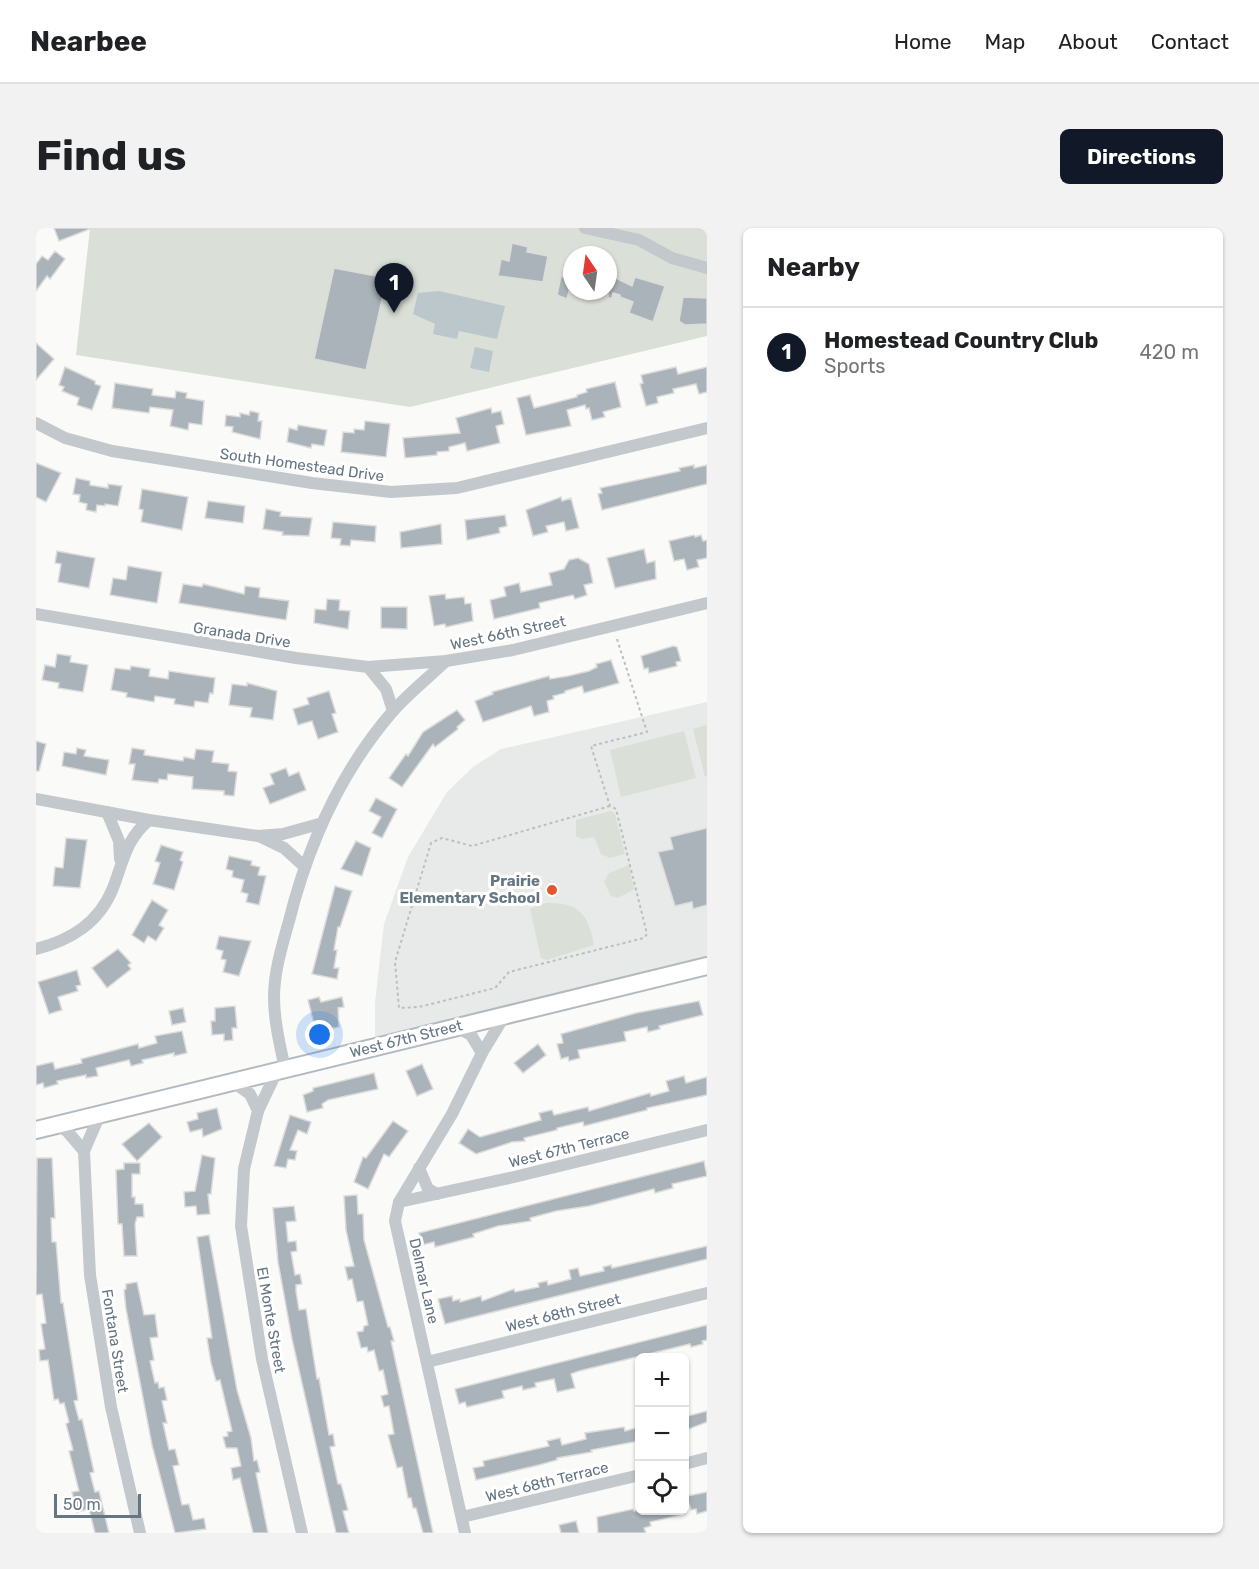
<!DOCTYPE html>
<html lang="en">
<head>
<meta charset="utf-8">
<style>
  :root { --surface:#fff; --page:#f2f2f2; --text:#202124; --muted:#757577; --line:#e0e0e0; --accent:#111827 }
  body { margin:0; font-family:Rubik,sans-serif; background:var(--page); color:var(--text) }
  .controls { position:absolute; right:18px; bottom:18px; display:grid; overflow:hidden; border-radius:9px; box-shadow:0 2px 4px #0004 }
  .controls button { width:54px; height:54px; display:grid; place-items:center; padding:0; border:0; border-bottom:2px solid var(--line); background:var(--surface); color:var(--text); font:30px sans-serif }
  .compass { position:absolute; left:527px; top:18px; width:54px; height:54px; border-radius:50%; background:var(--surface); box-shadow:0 2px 4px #0004; rotate:347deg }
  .scale { position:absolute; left:18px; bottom:15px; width:87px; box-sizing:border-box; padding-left:6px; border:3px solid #657683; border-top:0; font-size:16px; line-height:21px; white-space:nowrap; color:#657683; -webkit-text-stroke:4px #fff; paint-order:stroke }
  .you { position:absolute; left:284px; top:807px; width:21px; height:21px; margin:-15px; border:4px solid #fff; border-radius:50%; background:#1a73e8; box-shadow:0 0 0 9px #1a73e833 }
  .badge { display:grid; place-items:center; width:39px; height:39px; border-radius:50%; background:var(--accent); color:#fff; font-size:20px; font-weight:700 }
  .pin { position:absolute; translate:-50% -50px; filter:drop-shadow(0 2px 3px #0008) }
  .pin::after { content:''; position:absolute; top:32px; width:21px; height:18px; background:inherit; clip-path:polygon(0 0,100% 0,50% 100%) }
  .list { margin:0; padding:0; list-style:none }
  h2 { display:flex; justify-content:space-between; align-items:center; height:78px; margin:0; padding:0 24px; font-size:26px }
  h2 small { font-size:20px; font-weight:400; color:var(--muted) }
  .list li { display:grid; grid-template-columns:39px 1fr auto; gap:18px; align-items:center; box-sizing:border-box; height:90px; padding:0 24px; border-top:2px solid var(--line) }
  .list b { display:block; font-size:22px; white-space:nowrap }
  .list p { margin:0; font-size:20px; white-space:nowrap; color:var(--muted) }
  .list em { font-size:20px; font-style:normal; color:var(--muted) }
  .icon { flex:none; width:33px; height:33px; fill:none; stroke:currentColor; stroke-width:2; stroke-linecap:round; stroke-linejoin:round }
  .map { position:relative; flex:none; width:671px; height:1305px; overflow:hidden; border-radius:9px }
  header { display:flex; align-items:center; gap:36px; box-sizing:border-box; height:84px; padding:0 30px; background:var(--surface); border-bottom:2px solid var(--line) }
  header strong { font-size:28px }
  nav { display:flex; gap:33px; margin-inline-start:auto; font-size:21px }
  .intro { display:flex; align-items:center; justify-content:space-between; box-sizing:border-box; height:144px; padding:0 36px }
  h1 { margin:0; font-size:42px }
  .button { padding:15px 27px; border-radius:9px; background:var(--accent); color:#fff; font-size:21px; font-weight:700 }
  main { display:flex; gap:36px; padding:0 36px }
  aside { flex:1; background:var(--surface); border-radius:9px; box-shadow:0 2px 4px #0004 }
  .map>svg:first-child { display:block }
</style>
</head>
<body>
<header>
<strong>Nearbee</strong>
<nav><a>Home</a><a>Map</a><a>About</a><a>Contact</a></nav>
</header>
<div class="intro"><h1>Find us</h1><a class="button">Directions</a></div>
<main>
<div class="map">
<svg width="671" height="1305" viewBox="0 0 671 1305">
  <rect width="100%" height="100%" fill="#fafaf8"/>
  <polygon fill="#e8e9e9" points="671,474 671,732 339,814 339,774 348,696 372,629 411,564 437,539 465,521"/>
  <g fill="#dadfd7" fill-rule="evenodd">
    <path d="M54,0H671V108L374,179L40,127ZM536,27H572V63H536Z"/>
    <polygon points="671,497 671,548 669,549 657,501"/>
    <polygon points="648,503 660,550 585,569 574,522"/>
    <polygon points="575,583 579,586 589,626 574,630 565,626 558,609 546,611 540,608 540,592"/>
    <polygon points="593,637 598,661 582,670 575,668 568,654 573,645"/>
    <path d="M510,675C542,674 552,685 558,717L511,732L505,730L494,681Z"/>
  </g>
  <g fill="#bbc7cb">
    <polygon points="403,63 469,78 461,111 423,103 421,111 397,106 399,96 377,86 382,65"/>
    <polygon points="439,119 457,123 453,144 434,140"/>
  </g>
  <g fill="#aab3b9" stroke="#dcdcda" stroke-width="1.5">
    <polygon points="18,0 53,0 54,1 23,13"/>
    <polygon points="476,15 492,19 491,24 512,28 507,54 462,48 465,31 473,33"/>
    <polygon points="19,23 29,31 14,51 11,48 0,63 0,36 6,28 12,32"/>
    <polygon points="298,40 351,50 330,142 278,131"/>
    <polygon points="572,42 582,44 580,50 596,58 599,49 629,58 617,94 593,85 597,74 584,69 584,67 577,65 576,70 572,70"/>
    <polygon points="525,48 536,52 531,71 521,67"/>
    <polygon points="647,69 671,70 671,96 649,97 643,93"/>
    <polygon points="0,115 18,131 0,152"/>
    <polygon points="29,139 59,153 59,156 65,158 56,182 41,177 43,170 26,163 28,159 23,157"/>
    <polygon points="640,139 642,146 671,139 671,164 663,166 660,156 637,161 638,165 621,169 622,175 610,178 604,156 607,155 605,147"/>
    <polygon points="579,154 585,179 567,184 569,189 556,192 553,180 550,181 549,177 531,182 535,198 490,207 481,170 494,167 498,180 541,169 541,167 551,164 550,161"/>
    <polygon points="79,155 117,161 116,167 139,170 140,163 151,165 150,170 168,173 166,197 153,195 152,202 134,198 137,182 114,179 113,185 76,180"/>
    <polygon points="455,180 456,185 465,183 468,196 460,198 464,215 431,223 429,215 413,219 413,223 401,224 401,227 369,230 367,210 424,205 420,190"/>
    <polygon points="214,183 223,185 222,193 226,193 224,211 196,204 197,199 189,198 190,187 204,189 204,185 213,187"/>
    <polygon points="329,193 354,196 350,229 305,224 307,204 318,205 318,201 328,202"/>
    <polygon points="262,197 291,202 288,218 276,216 275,220 251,214 253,200 261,202"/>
    <polygon points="0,235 25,245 10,274 0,269"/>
    <polygon points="658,237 658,240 671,237 671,256 566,282 562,266 566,265 564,260 644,243 643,240"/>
    <polygon points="40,250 54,253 54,257 72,260 72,256 86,258 82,278 69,276 69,278 61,277 60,284 50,282 51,276 43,274 44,267 37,266"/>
    <polygon points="106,261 152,269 146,302 105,294 107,282 103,281"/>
    <polygon points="525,269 526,273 535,270 543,300 530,303 528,294 510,298 512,304 497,308 490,282"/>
    <polygon points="172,273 209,278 207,295 169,290"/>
    <polygon points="230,281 245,284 244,288 276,290 273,308 246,307 247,304 227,301"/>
    <polygon points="469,287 471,298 463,300 464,305 431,312 429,292"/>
    <polygon points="297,294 340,298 339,314 315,312 314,318 304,317 305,311 295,310"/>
    <polygon points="405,296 406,316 365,320 364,304"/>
    <polygon points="658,307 659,309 665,307 667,313 671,312 671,330 661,332 663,339 651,342 648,331 638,333 633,313"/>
    <polygon points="608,321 611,335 619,333 620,351 579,360 571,330"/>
    <polygon points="21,323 59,330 53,360 22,354 25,336 19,335"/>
    <polygon points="542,330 553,336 557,355 548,357 551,367 539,371 537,367 503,375 504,380 458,391 454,372 470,368 468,359 483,355 485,364 516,357 513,345 528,341 533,332"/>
    <polygon points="92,338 126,344 121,375 74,367 77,350 90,352"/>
    <polygon points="147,356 166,359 167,356 208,366 209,358 224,360 223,369 253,373 250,392 143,375"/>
    <polygon points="409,366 410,371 428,369 429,376 435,375 437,393 410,399 409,396 398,398 393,368"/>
    <polygon points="291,371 304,372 303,382 314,383 312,401 278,395 279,381 290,382"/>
    <polygon points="345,379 371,379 371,401 345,400"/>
    <polygon points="637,418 641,419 645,433 640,434 641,438 613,445 612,440 608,441 605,428"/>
    <polygon points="21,426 35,428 34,434 52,437 47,464 22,460 23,455 6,452 9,437 19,439"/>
    <polygon points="575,432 583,455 548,465 546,458 529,463 529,465 517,468 518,471 511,473 513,484 498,488 495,478 447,494 439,473 457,466 456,464 513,448 514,451 532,448 553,443 561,439 560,436"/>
    <polygon points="95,438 114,441 113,448 132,451 133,443 179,450 177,466 174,465 172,475 159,473 158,479 138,476 139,471 119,468 118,474 90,469 91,465 75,462 79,440 94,442"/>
    <polygon points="211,455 241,463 237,492 214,489 216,480 193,477 196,456 211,458"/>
    <polygon points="293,463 300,485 296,486 302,504 282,511 276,493 262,497 257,481 273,476 271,470"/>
    <polygon points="421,482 429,492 421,499 422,501 399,519 397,516 366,559 353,550 370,526 372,528 387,504"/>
    <polygon points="0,513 10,516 3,543 0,543"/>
    <polygon points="41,520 50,522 48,528 73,532 70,547 26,538 28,524 40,526"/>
    <polygon points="96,520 109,522 108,527 147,533 148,529 158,531 160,521 178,523 176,534 193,536 192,543 201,544 198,568 188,567 188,563 156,561 157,549 132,546 131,552 123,551 122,555 96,552 99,536 93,536"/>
    <polygon points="250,540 253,548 263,544 270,562 234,576 227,560 238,556 234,546"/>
    <polygon points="340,570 361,581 346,610 336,605 345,589 333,583"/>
    <polygon points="671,600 671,677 657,681 656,674 639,678 622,624 637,621 634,609"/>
    <polygon points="30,610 51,612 44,660 17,658 19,639 27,640"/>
    <polygon points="320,613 335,620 326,648 305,641"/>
    <polygon points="125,617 147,624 144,632 147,634 138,662 117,656 124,635 119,633"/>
    <polygon points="193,628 216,633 215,637 224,639 222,647 230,648 223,677 210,674 212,666 205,664 208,652 196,649 197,643 190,641"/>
    <polygon points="299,658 316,663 304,699 302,699 298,722 301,722 298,740 303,740 301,751 276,746"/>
    <polygon points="116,672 132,682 123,697 128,700 120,713 112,708 108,715 96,707"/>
    <polygon points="183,708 215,713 203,748 187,744 190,732 185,731 187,723 180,721"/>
    <polygon points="82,721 95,735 92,737 95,741 71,760 56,740"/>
    <polygon points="41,742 45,757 40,758 42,763 22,769 26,782 13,786 2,754"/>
    <polygon points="283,769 285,774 306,769 308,779 302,780 303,799 280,804 272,772"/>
    <polygon points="663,773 667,787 623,798 624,801 612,804 611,799 588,804 590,813 542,822 544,830 533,833 532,829 525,831 521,816 527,815 525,806 600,785"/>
    <polygon points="199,778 201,800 196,800 197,812 188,813 188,806 176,807 175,793 179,793 179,780"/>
    <polygon points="147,780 150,794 136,797 133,783"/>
    <polygon points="146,803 151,825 138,828 138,825 106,832 107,835 95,838 93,832 60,840 62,848 50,850 50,847 21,853 22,856 8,860 7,855 0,857 0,838 17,834 19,841 46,835 45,831 102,816 103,820 121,815 119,808"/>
    <polygon points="502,816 510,827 487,845 478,835"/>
    <polygon points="386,836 397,861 381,868 370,843"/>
    <polygon points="338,845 342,861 292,872 286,876 287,880 271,884 267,867 277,863 277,860"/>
    <polygon points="648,848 650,855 671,849 671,867 611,880 611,882 548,898 547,894 521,900 521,902 488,910 489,913 476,914 440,926 423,915 432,901 444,909 505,892 503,885 516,882 518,887 552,879 553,883 614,865 615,868 633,863 630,853"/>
    <polygon points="181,880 186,901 167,909 166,901 154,904 151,894 162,891 161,885"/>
    <polygon points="254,887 275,894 271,906 262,902 254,922 261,923 259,932 252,931 250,940 238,938"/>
    <polygon points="357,893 372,903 353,929 348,926 332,961 318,954 327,929 330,930"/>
    <polygon points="113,895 126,909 101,933 86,916"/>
    <polygon points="166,927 179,930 175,966 172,966 174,986 161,987 160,978 149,979 148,964 159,963"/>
    <polygon points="1,930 16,930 19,990 15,990 16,1014 20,1014 25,1075 27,1075 42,1172 38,1173 43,1192 46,1191 58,1244 54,1245 59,1264 63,1263 73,1305 59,1305 53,1281 41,1284 36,1264 43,1263 33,1223 37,1222 30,1196 33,1194 28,1175 24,1176 22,1171 18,1172 12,1132 4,1133 3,1122 9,1121 5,1096 10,1095 6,1066 0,1067"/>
    <polygon points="668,933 671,948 636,956 637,960 619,965 618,961 553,978 520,983 494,990 495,993 462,998 437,1006 438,1009 399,1019 398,1014 386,1017 383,1005"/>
    <polygon points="88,935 104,935 104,946 96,946 96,969 99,969 99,976 107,976 108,989 101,989 99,996 101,1028 88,1028 86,996 82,996 80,942 88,941"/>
    <polygon points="321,967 322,986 327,986 328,1012 352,1099 354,1099 358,1113 355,1113 397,1305 387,1305 380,1280 377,1280 375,1270 372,1270 366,1239 361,1240 352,1207 358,1206 353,1178 348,1179 345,1168 352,1166 347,1142 343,1143 338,1122 332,1124 331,1119 325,1120 321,1104 327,1103 328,1098 332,1097 327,1073 321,1074 316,1051 312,1052 309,1039 318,1038 310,1002 308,968"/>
    <polygon points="258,978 260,993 250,994 252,1014 260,1013 261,1023 255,1024 259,1047 264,1046 266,1056 260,1057 260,1063 263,1082 270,1081 281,1151 283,1150 293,1207 297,1206 299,1218 294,1219 302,1256 305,1256 312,1282 307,1283 313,1305 300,1305 256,1111 242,1034 237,980"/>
    <polygon points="173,1007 201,1162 215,1210 218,1233 221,1232 224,1244 220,1245 232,1305 217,1305 204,1250 197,1252 195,1240 205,1238 201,1220 190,1220 187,1209 192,1208 191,1204 196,1203 184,1152 180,1153 175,1135 171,1110 176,1110 161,1009"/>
    <polygon points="671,1018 671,1031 409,1096 402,1071 416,1068 417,1073 424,1071 424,1074 445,1068 446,1073 478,1061 479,1064 503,1059 502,1055 511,1053 512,1057 535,1051 533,1042 542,1040 544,1048 568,1043 567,1039 575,1037 576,1040"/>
    <polygon points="101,1054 108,1087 119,1086 122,1109 114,1110 118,1132 114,1133 119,1155 122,1154 123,1160 128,1159 131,1172 126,1173 131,1195 127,1195 133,1222 139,1221 143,1237 137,1238 146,1277 153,1276 157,1292 168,1290 170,1301 139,1305 116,1217 90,1081 88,1062 90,1061 90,1056"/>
    <polygon points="671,1097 671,1112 666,1113 667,1116 655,1119 654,1116 543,1143 535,1146 539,1160 521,1164 518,1151 499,1155 500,1159 487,1162 486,1158 466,1163 468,1170 431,1179 429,1174 423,1176 419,1161"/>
    <polygon points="671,1183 671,1194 648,1203 648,1189"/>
    <polygon points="588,1199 589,1203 603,1199 603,1213 555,1222 556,1224 521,1230 521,1232 503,1237 440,1252 437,1240 448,1238 447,1233 513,1218 511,1213 524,1210 526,1217 550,1211 549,1205"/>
    <polygon points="671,1264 671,1283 661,1286 660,1281 655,1282 651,1268"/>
    <polygon points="597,1281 598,1283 648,1282 649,1286 614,1294 615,1298 608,1300 610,1305 562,1305 561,1289"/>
    <polygon points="540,1293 543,1305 525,1305 523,1297"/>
  </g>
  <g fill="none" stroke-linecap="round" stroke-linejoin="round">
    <defs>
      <polyline id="secondary" points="0,902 671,738"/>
    </defs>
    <use href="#secondary" stroke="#b3babf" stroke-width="20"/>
    <polyline stroke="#bbbfc2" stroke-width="2" stroke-dasharray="3 3" stroke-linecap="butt" points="574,578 436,618 406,610 395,615 359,734 363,780 383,779 459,760 473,744 608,710 611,706 580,581 574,578 555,518 611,504 580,408"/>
    <g stroke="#c3c8cc" stroke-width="12">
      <polyline points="549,0 603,12 636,30 671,40"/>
      <polyline points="0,195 29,210 76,223 276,255 355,264 421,260 671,200"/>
      <polyline points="0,386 260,430 332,439 410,433 477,422 671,375"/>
      <polyline points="332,439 350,461 357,483"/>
      <polyline points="0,571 113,592 222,608 247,606 283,596"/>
      <polyline points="71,584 83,613 84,631"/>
      <polyline points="223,608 248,620 269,639"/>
      <path d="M0,721C35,712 63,695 77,660C87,634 90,611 113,592"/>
      <polyline points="420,799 435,807 446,825"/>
      <path d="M249,841C244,817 238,793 238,769C238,744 246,718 253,693C272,617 305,543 357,483C373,465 392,450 410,433"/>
      <polyline points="197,854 214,866 222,883 208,941 205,998 226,1131 266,1305"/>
      <polyline points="222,883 241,843"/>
      <polyline points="64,886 48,923 54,1047 75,1179 104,1305"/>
      <polyline points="20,897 31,903 48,923"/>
      <polyline points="383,940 392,961 401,966"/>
      <polyline points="363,974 478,949 671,902"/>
      <polyline points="391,1134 671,1065"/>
      <polyline points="648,1236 671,1230"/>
      <polyline points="426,1289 604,1247"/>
      <polyline points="429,1305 359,993 363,974 416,886 446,825 469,787"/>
    </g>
    <use href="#secondary" stroke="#fff" stroke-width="16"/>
  </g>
  <circle fill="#e4572e" stroke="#fff" stroke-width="2" cx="516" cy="662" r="6"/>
  <g text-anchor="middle" stroke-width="6" stroke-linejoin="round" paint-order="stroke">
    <g font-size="15" fill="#657683" stroke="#fff">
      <text transform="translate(266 237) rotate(8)" y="5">South Homestead Drive</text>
      <text transform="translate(472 405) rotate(-12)" y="5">West 66th Street</text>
      <text transform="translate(206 407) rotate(9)" y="5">Granada Drive</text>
      <text transform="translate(370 811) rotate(-14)" y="5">West 67th Street</text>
      <text transform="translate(533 920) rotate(-14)" y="5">West 67th Terrace</text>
      <text transform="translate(388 1053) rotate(77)" y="5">Delmar Lane</text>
      <text transform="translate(527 1085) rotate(-14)" y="5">West 68th Street</text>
      <text transform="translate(235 1092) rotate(80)" y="5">El Monte Street</text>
      <text transform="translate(79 1113) rotate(81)" y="5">Fontana Street</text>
      <text transform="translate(511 1254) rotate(-14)" y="5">West 68th Terrace</text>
    </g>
    <g font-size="15" font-weight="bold" fill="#657683" stroke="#fff" text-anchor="end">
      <text x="504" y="658">Prairie<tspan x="504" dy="17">Elementary School</tspan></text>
    </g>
  </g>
</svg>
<div class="controls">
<button>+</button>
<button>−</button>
<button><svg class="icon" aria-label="locate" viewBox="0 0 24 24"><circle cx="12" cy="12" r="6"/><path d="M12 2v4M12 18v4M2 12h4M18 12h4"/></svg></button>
</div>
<svg class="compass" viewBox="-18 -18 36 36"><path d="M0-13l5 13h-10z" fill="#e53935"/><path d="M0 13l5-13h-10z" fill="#757577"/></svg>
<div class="scale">50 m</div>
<div class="you"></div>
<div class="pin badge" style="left:358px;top:85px">1</div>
</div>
<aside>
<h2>Nearby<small></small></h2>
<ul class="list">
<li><span class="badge">1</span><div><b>Homestead Country Club</b><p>Sports</p></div><em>420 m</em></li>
</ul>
</aside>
</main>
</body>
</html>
